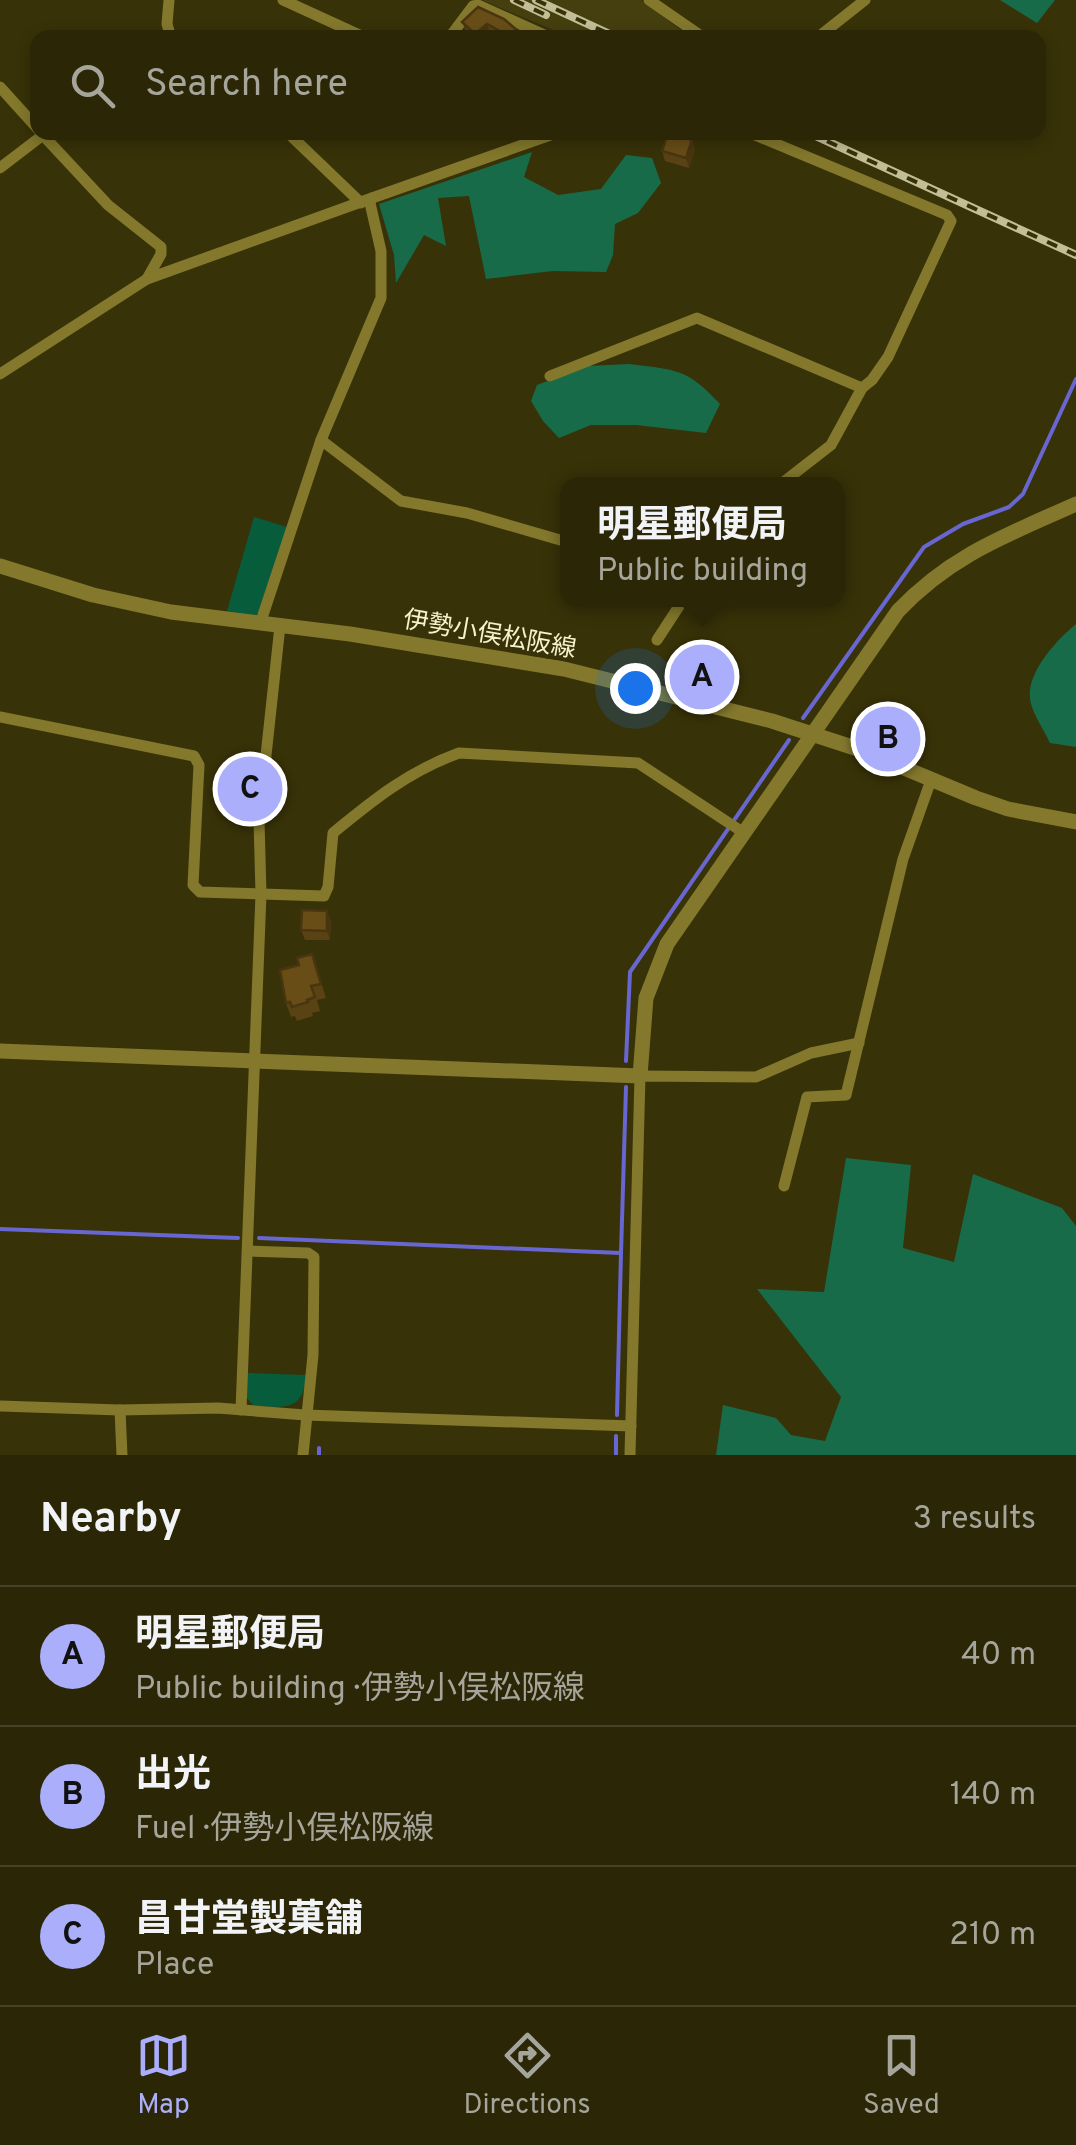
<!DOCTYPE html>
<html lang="en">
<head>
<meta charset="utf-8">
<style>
  :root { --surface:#2a2606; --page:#322e10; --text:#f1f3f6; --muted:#a5a59b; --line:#464328; --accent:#abaffb }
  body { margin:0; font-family:Overpass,"Noto Sans JP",sans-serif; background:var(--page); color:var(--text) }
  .you { position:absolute; left:635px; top:688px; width:35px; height:35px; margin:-25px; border:8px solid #fff; border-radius:50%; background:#1a73e8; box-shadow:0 0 0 15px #1a73e833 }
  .badge { display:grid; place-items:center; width:65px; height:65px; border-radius:50%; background:var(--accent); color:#111; font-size:32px; font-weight:700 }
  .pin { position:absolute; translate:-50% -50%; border:5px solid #fff; box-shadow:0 2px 10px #0006 }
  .popup { position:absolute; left:560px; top:477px; width:285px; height:130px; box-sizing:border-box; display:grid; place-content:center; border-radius:20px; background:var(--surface); filter:drop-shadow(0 2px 8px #0005); font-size:32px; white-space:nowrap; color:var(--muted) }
  .popup b { font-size:38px; color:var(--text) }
  .popup::after { content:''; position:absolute; left:50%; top:100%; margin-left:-20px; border:20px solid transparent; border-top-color:var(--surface) }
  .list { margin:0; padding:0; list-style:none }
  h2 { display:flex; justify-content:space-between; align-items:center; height:130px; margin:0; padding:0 40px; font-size:42px }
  h2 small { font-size:32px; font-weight:400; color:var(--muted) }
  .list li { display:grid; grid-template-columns:65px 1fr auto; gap:30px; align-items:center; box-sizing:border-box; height:140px; padding:0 40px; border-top:2px solid var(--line) }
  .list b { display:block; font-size:38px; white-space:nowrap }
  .list p { margin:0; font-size:32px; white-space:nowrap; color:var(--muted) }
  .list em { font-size:32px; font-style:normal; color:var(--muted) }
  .icon { flex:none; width:55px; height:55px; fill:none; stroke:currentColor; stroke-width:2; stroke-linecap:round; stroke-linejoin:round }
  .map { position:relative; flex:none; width:1076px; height:1455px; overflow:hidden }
  .search { position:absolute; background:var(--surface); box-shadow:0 5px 15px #0003; left:30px; right:30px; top:30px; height:110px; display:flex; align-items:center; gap:25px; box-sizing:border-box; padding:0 35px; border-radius:20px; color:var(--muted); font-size:38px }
  .sheet { height:550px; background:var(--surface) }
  nav { display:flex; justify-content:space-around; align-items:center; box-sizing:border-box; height:140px; border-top:2px solid var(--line); background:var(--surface); font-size:28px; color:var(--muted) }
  nav a { display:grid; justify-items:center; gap:5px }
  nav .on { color:var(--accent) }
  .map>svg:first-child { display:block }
</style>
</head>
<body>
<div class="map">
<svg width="1076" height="1455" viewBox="0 0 1076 1455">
  <rect width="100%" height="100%" fill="#383208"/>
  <polygon fill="#453e0f" points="482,0 641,0 690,37 570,37"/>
  <g fill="#075c3c">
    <polygon points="254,517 287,527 257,616 227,611"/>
    <path d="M247,1373L306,1375C304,1412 284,1407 254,1406L246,1397Z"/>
  </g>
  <g fill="#176b49">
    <polygon points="1000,0 1055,0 1037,23"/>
    <polygon points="532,152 524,177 558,195 601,189 626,155 652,158 661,183 638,213 615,224 613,255 606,272 553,271 486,279 469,196 438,198 446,246 424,235 396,283 394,255 379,204"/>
    <path d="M629,364C676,370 687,368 720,404L706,433L636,425H591L559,438L543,421L531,401L537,385L587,366Z"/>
    <path d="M1076,624V747L1050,743C1045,731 1031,712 1030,698C1027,671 1058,639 1076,624Z"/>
    <polygon points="846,1158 911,1165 903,1248 954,1262 973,1174 1062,1208 1076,1226 1076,1455 716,1455 723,1405 776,1418 791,1435 825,1441 841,1397 757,1289 824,1292"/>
  </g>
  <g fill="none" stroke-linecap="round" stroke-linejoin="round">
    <g stroke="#6866d1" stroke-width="4">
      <polyline points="803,718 924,547 963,524 1009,507 1023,494 1076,379"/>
      <polyline points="626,1061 630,972 789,740"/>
      <polyline points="0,1229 238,1238"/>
      <polyline points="259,1238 621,1253 626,1087"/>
      <polyline points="617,1415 621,1253"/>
      <polyline points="319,1455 319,1448"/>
      <polyline points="616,1455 616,1436"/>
    </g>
    <g stroke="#83782c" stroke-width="11">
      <polyline points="169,0 167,24 171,38"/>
      <polyline points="283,0 366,38"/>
      <polyline points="649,0 704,38"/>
      <polyline points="449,38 473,6 478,5 551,38"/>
      <polyline points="817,38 865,0"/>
      <polyline points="0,87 38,129"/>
      <polyline points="40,132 108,205 161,247 161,254 147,279"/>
      <polyline points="287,132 361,203"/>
      <polyline points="748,132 947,215 951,221 888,357 872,380 862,388 831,445 781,484"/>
      <polyline points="0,168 43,135"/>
      <polyline points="0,374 147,279 372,198"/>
      <polyline points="550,376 697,318 862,388"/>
      <polyline points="321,440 401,501 467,513 567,542"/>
      <polyline points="260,624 321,440 381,298 381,251 370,203 372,198 559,132"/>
      <polyline points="657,640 683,600"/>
      <path d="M0,717L194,756L199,765L193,885L200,892L324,896L328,887L333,833C373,800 409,771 459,753L638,763L744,833"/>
      <polyline points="784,1186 807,1097 846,1095 903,859 931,780"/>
      <polyline points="248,1251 308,1253 314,1257 313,1355 303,1455"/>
      <polyline points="0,1406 120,1410 218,1408 305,1415 631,1426"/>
      <polyline points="120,1410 122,1455"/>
      <polyline points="241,1410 261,894 259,820 280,626"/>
      <polyline points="630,1455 640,1076 756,1077 811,1053 859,1043"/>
    </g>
    <g stroke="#83782c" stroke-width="15">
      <polyline points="0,566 93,595 171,612 350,634 564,669 772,721 861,750 976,798 1008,809 1076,822"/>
      <path d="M0,1051L640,1076L646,998L667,944L898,611C951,555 1007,535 1076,504"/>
    </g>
    <defs>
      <g id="rail">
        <polyline points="514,0 546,15"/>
        <polyline points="536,0 618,38"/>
        <polyline points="807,132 1076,255"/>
      </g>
    </defs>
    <use href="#rail" stroke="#c4be97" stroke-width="8"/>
    <use href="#rail" stroke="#383208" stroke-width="4" stroke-dasharray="11" stroke-linecap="butt"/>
  </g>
  <g fill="#594214">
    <polygon points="478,7 526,38 498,38 490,33 486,38 472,38 466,31 462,22"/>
    <polygon points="692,140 695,149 689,168 665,161 662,151"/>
    <polygon points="718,667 710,694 686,688 682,679"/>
    <polygon points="251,769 254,778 252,800 238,799 234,789"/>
    <polygon points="331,920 330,940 305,940 301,930"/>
    <polygon points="312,954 326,998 317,1000 320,1011 312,1013 313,1016 297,1021 295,1016 291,1017 286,1003 299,965"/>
  </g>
  <g fill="#493610">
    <polygon points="487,24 490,33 486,38 476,38 475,34"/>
    <polygon points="692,140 695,149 689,168 686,158"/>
    <polygon points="714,658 718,667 710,694 707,685"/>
    <polygon points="251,769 254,778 252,800 248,791"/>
    <polygon points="327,911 331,920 330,940 327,931"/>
  </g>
  <g fill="#684d17" stroke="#493610" stroke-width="2.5">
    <polygon points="478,7 504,19 526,38 505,38 507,35 487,24 475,34 462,22"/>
    <polygon points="668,133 692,140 686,158 662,151"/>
    <polygon points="690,651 714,658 707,685 682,679"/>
    <polygon points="237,767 251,769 248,791 234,789"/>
    <polygon points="302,910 327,911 327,931 301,930"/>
    <polygon points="312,954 321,984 311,986 315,997 307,1000 308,1002 292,1007 290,1002 286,1003 280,970 299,965 297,958"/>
  </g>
  <g text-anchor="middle" stroke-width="8" stroke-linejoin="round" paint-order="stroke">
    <g font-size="25" fill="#f7f2cc" stroke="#383208">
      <text transform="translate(490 633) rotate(10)" y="9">伊勢小俣松阪線</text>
    </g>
  </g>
</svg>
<div class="you"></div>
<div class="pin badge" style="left:702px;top:677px">A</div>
<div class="popup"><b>明星郵便局</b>Public building</div>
<div class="pin badge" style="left:888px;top:739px">B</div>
<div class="pin badge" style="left:250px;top:789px">C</div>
<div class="search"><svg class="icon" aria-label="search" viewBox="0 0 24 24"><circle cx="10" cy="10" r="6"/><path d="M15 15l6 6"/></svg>Search here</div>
</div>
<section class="sheet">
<h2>Nearby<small>3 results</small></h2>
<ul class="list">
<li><span class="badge">A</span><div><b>明星郵便局</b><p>Public building · 伊勢小俣松阪線</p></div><em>40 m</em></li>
<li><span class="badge">B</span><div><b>出光</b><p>Fuel · 伊勢小俣松阪線</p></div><em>140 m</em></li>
<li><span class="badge">C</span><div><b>昌甘堂製菓舗</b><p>Place</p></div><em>210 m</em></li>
</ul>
</section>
<nav>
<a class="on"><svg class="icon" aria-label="map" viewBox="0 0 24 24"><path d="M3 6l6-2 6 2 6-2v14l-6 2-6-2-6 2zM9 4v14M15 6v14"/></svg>Map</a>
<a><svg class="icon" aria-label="directions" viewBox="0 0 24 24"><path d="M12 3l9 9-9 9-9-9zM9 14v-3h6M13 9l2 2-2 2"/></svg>Directions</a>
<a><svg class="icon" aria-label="saved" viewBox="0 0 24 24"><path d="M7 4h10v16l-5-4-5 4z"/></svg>Saved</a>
</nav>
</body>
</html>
